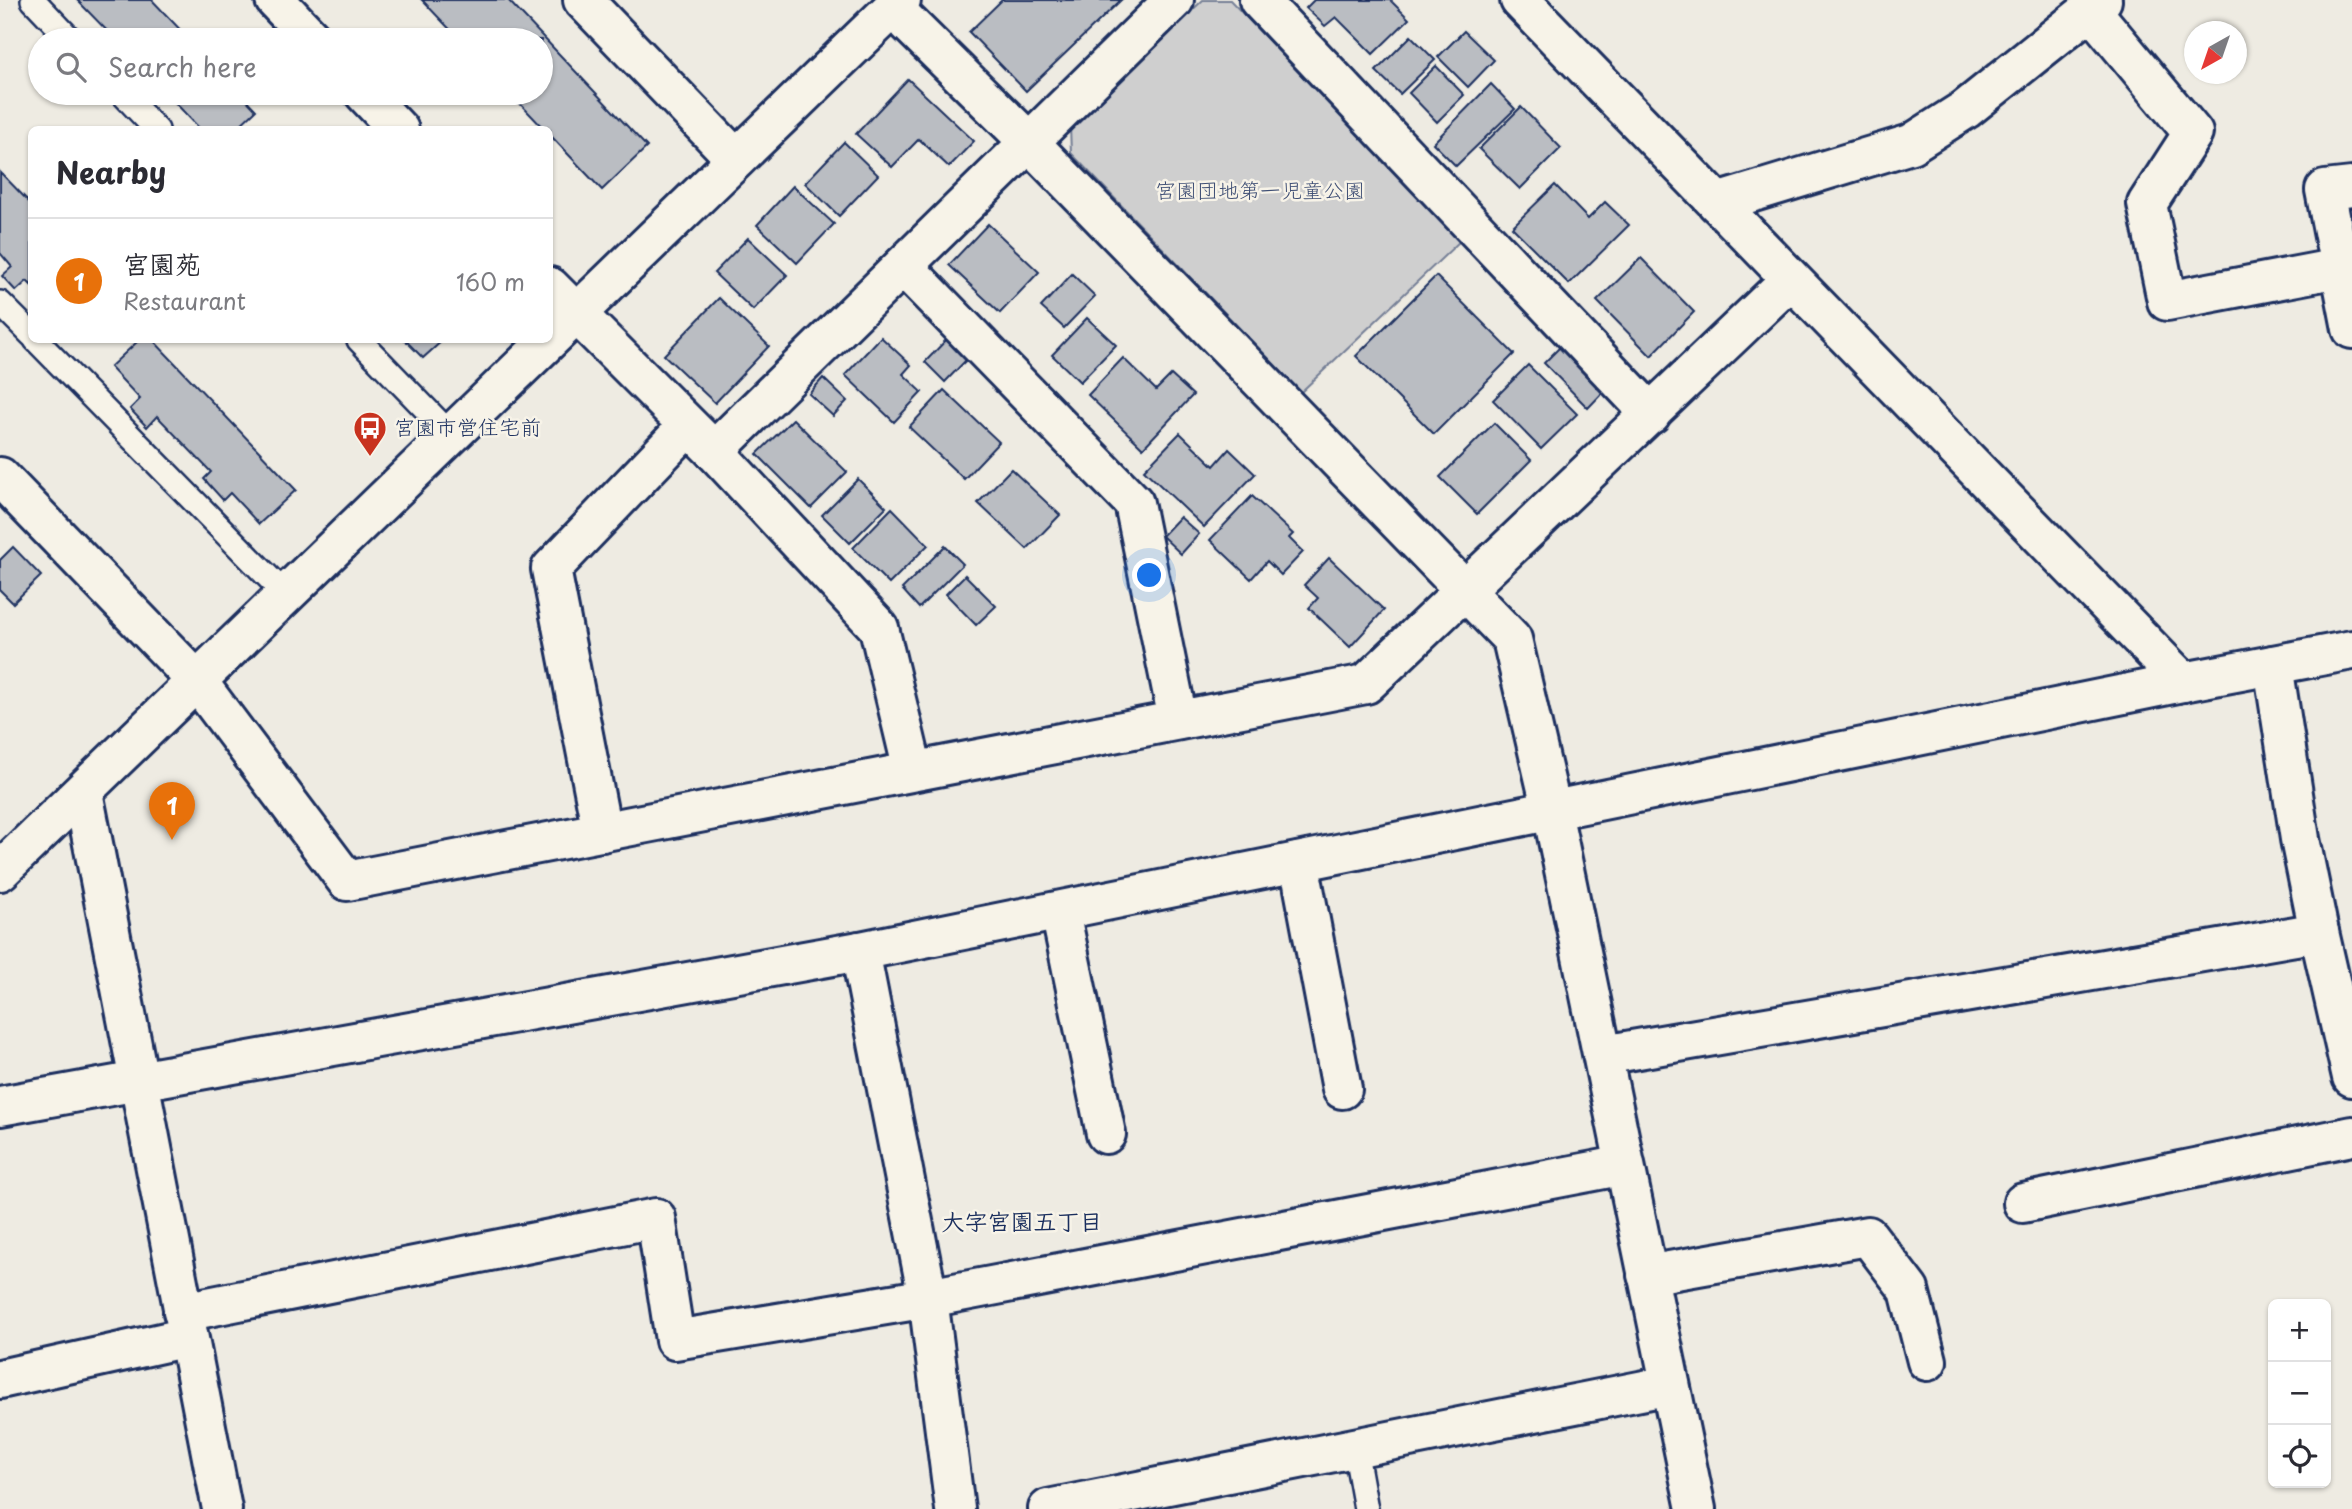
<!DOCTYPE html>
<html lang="en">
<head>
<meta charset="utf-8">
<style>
  :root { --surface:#fff; --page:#f7f7f7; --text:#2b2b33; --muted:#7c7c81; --line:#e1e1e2; --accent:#c8321e }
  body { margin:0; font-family:"Playpen Sans","Klee One",sans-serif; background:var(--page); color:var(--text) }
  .controls { position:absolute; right:21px; bottom:21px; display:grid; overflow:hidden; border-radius:10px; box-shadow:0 2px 5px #0004 }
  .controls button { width:63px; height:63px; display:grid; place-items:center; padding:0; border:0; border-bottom:2px solid var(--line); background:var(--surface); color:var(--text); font:35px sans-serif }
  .compass { position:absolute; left:2184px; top:21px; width:63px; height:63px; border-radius:50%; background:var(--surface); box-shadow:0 2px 5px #0004; rotate:220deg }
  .you { position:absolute; left:1150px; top:576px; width:24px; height:24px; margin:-18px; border:5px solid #fff; border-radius:50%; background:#1a73e8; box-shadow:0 0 0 10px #1a73e833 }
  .badge { display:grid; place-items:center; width:46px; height:46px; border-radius:50%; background:var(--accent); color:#fff; font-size:23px; font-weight:700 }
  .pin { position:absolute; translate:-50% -58px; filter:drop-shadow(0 2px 4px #0008) }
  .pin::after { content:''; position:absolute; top:37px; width:24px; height:21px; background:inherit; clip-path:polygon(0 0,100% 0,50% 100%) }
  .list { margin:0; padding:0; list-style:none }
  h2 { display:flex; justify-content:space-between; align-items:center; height:91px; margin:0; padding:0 28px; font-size:30px }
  h2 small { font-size:23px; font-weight:400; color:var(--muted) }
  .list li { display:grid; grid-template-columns:46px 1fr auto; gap:21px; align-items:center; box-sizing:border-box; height:126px; padding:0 28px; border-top:2px solid var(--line) }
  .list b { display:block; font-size:26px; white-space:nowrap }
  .list p { margin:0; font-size:23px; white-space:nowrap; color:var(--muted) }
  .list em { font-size:23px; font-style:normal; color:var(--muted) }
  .icon { flex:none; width:38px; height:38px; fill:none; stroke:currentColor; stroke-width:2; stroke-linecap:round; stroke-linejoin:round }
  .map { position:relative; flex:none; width:2352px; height:1509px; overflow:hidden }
  .search { position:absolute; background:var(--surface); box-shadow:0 2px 5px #0004; left:28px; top:28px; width:525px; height:77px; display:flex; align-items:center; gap:18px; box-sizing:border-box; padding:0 24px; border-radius:38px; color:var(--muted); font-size:26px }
  .panel { position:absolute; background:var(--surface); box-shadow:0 2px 5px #0004; left:28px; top:126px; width:525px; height:217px; border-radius:10px }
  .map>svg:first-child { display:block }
</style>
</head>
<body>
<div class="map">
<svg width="2352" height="1509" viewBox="0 0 2352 1509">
  <rect width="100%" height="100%" fill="#eeebe2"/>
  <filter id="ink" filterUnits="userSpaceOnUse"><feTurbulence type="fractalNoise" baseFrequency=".0143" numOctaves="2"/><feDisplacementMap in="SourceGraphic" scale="14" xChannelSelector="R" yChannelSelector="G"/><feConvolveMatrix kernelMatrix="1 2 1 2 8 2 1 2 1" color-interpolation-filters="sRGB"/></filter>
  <g filter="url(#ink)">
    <polygon fill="#cfcfcf" stroke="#757f96" stroke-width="2" points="1203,0 1230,0 1460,241 1301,392 1071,153 1070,125"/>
    <g fill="#babdc2" stroke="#1b2f5e" stroke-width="2">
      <polygon points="77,0 152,0 190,40 116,40"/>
      <polygon points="422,0 508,0 647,147 602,190 550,135 550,130 545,130 510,93 541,93 541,40 460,40"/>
      <polygon points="1002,0 1121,0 1026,91 969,32"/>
      <polygon points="1314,0 1390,0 1409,19 1373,54 1336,17 1325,26 1306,8"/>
      <polygon points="1464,31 1494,60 1468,87 1438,57"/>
      <polygon points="1411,36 1435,60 1400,94 1376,71"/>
      <polygon points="1436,66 1464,95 1437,122 1409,93"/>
      <polygon points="908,79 974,141 949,167 919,139 892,167 856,134"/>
      <polygon points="1491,84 1515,109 1456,166 1433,143"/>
      <polygon points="166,93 240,93 256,110 235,130 201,130"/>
      <polygon points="1521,107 1561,148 1520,189 1479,149"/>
      <polygon points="844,142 878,175 839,216 805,183"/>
      <polygon points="0,172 32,205 32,286 27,281 16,291 2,276 12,267 0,253"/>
      <polygon points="1555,185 1588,219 1605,202 1629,225 1569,284 1512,227"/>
      <polygon points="793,186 834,224 797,263 757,225"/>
      <polygon points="988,224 1039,272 1000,313 949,265"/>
      <polygon points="748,238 787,275 753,310 714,273"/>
      <polygon points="1641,258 1694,312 1651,356 1597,301"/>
      <polygon points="1072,274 1095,296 1064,328 1041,307"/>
      <polygon points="1436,276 1514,354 1434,434 1356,356"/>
      <polygon points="719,298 769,346 715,403 664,355"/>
      <polygon points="1087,318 1116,345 1080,382 1052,355"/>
      <polygon points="881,337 911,365 903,374 922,392 894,422 845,375"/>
      <polygon points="948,338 969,357 945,382 925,362"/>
      <polygon points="139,340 153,340 296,490 259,524 230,493 223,500 204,479 211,472 157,416 147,427 130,409 140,399 110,367"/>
      <polygon points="405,340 443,340 423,358"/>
      <polygon points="1566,341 1610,385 1588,408 1544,363"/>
      <polygon points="1123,358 1156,390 1171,375 1193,395 1143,448 1088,395"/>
      <polygon points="1528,365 1577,414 1541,449 1493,400"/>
      <polygon points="823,378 847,401 833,416 809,394"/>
      <polygon points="944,390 999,442 964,479 909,427"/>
      <polygon points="793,419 847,472 811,508 757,454"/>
      <polygon points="1494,423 1531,460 1477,514 1440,477"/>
      <polygon points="1180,433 1214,466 1229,449 1255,474 1204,527 1144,470"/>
      <polygon points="1011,469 1060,515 1027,549 978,503"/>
      <polygon points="858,479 886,507 850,543 822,515"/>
      <polygon points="1252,496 1293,534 1289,538 1303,552 1281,575 1267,561 1251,579 1210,540"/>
      <polygon points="892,508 928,545 889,584 853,548"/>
      <polygon points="1180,517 1199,534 1181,554 1162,536"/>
      <polygon points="945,546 963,564 919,608 902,589"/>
      <polygon points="13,547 41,576 13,603 0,590 0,560"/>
      <polygon points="1329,558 1384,610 1350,647 1309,608 1318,598 1304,585"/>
      <polygon points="965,575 996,606 976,625 946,594"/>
    </g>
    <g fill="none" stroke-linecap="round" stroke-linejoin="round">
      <defs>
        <g id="service">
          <polyline points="33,0 71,40"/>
          <polyline points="122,93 157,130"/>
          <polyline points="0,303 32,335"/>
          <polyline points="36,340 286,595"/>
          <polyline points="359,340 451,435"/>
          <polyline points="1355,1448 1366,1509"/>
        </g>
        <g id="minor">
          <polyline points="275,0 313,40"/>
          <polyline points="583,0 736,159"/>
          <polyline points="1259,0 1651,414"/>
          <polyline points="893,8 1029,142 1512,639 1552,811 1696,1509"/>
          <polyline points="2090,9 2193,133 2147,204 2167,301 2339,268"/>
          <polyline points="364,93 399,130"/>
          <polyline points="2352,187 2325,190 2352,329"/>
          <polyline points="1717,203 1911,144 1966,109 2102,0"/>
          <polyline points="903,266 1134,503 1178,720"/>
          <polyline points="550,287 714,451 879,628 913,771"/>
          <polyline points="714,451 1174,0"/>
          <polyline points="0,477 197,681 347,881 1366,684 1790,280"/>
          <polyline points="2273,665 2300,839 2319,932 2352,1077"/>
          <polyline points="83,792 222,1509"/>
          <polyline points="602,832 551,569 688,426"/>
          <polyline points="1299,862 1342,1089"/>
          <polyline points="1060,911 1106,1134"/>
          <polyline points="860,951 928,1298 955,1509"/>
          <polyline points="1603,1055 2319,932"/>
          <polyline points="0,1106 860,951 2183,682 2352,650"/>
          <polyline points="2023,1203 2352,1136"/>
          <polyline points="1647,1275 1868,1236 1909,1290 1927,1361"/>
          <polyline points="183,1312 656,1218 675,1340 928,1298 1625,1165"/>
          <polyline points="0,1379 188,1337"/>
          <polyline points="1048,1509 1670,1385"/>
        </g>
        <g id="tertiary">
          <polyline points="1520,0 2183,682"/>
          <polyline points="0,871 901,0"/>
        </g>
      </defs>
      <use href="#service" stroke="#1b2f5e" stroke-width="28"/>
      <use href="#minor" stroke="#1b2f5e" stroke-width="44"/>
      <use href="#tertiary" stroke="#1b2f5e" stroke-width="44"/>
      <use href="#service" stroke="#f7f3e8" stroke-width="23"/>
      <use href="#minor" stroke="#f7f3e8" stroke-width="38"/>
      <use href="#tertiary" stroke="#f7f3e8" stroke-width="38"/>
    </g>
  </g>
  <defs>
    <symbol id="bus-pin" viewBox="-11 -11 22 30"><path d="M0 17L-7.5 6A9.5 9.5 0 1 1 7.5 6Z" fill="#c8321e" stroke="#f7f3e8"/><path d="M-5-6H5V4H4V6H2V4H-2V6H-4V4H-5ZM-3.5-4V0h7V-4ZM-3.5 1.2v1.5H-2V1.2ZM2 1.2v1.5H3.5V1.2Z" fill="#fff"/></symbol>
  </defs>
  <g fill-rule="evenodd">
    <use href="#bus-pin" x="351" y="409" width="38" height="52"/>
  </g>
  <g text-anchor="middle" stroke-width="5" stroke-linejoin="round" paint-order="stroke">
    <g font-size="21" fill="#3f4f75" stroke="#f7f3e8">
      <text x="1260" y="198">宮園団地第一児童公園</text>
    </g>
    <g font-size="21" fill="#1b2f5e" stroke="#f7f3e8" text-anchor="start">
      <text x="394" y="435">宮園市営住宅前</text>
    </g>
    <g font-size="23" font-weight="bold" fill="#1b2f5e" stroke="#f7f3e8">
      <text x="1022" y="1230">大字宮園五丁目</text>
    </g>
  </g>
</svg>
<div class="controls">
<button>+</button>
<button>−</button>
<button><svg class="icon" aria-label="locate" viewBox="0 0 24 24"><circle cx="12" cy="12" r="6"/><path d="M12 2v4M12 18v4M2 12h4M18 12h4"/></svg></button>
</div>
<svg class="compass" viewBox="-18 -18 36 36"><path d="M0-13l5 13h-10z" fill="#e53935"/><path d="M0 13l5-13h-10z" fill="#7c7c81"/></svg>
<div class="you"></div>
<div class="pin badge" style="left:172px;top:840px;background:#e8710a">1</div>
<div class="search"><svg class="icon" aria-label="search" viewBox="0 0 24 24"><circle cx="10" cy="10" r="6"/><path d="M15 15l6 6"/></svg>Search here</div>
<section class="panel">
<h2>Nearby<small></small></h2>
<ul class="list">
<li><span class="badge" style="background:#e8710a">1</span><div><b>宮園苑</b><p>Restaurant</p></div><em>160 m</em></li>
</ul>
</section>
</div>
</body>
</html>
